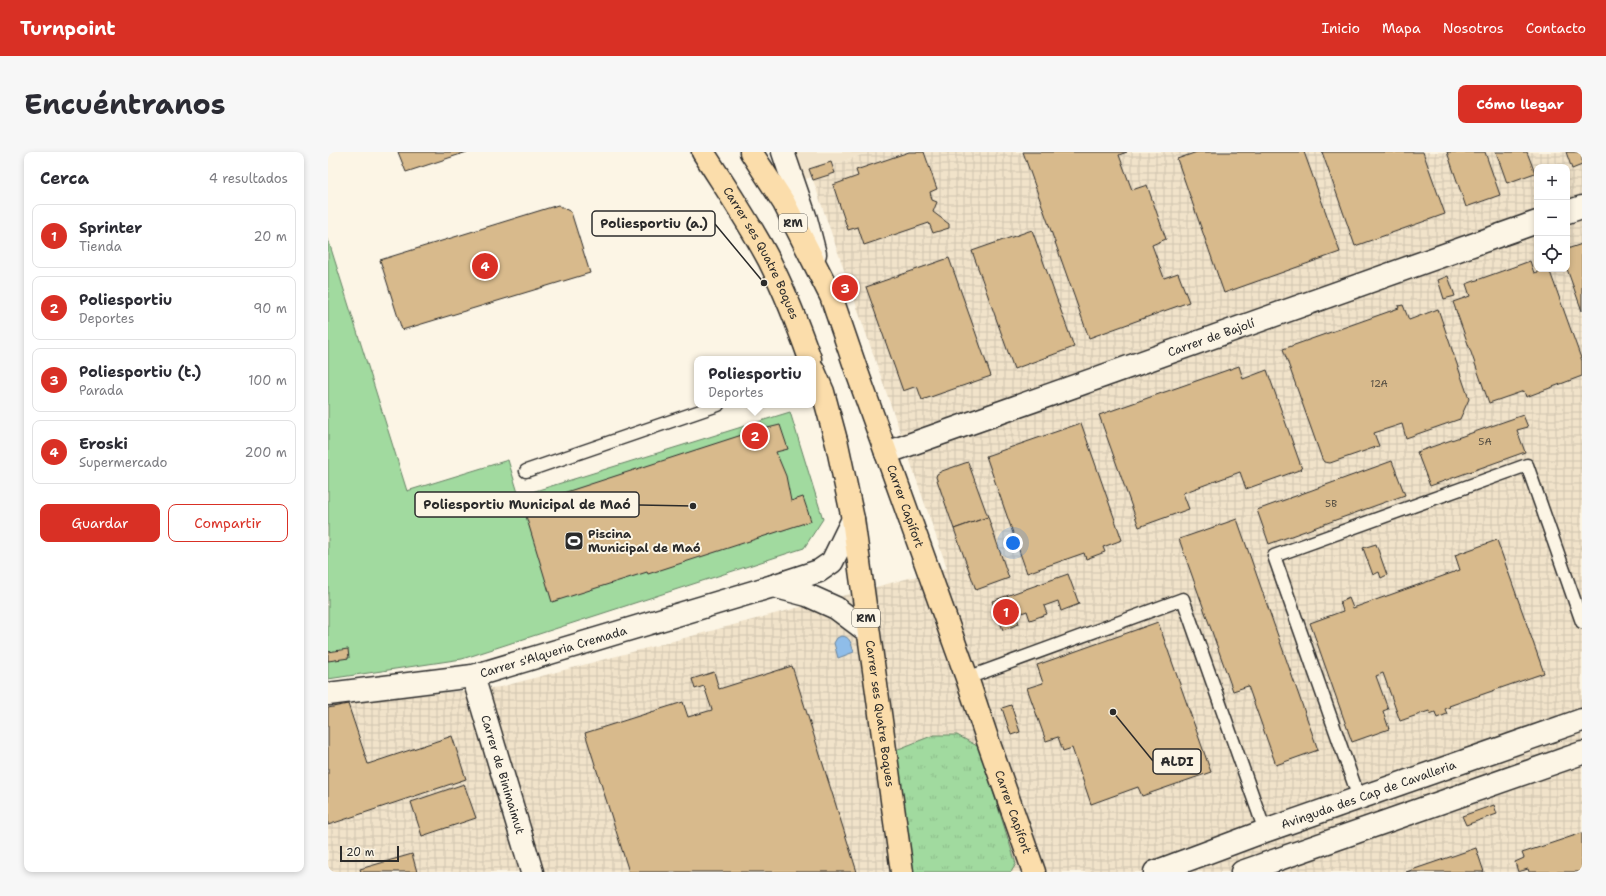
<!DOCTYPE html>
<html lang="es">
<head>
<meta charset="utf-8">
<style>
  :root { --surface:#fff; --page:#f7f7f7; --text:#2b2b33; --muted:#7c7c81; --line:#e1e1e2; --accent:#d93025 }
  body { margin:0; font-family:"Shantell Sans",sans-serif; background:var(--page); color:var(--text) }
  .controls { position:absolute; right:12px; top:12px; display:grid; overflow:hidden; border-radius:8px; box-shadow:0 2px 6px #0003 }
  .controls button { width:36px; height:36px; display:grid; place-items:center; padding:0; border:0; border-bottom:1px solid var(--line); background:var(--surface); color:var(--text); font:20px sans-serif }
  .scale { position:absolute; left:12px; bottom:10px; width:59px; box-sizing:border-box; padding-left:4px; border:2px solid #2b2b2b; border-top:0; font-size:11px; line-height:14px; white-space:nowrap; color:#2b2b2b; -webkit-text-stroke:3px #fcf5e5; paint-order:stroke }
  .you { position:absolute; left:685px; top:391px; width:14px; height:14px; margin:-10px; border:3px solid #fff; border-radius:50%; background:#1a73e8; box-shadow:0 0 0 6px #1a73e833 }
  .badge { display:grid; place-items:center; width:26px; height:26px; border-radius:50%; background:var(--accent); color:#fff; font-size:13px; font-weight:700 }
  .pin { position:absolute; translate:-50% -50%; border:2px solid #fff; box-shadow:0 1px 4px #0006 }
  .popup { position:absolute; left:366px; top:204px; width:122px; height:52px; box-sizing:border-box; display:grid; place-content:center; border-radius:8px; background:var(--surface); filter:drop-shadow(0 1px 3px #0005); font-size:13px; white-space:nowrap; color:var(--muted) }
  .popup b { font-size:15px; color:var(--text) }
  .popup::after { content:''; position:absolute; left:50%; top:100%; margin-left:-8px; border:8px solid transparent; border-top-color:var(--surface) }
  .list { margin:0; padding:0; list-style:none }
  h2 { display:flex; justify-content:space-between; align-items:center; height:52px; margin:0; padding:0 16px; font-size:17px }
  h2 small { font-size:13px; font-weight:400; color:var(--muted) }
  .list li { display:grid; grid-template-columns:26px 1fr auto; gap:12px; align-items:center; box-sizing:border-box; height:64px; margin:0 8px 8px; padding:0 8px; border:1px solid var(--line); border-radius:8px }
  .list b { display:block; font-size:15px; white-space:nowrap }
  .list p { margin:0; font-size:13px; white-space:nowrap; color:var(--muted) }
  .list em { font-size:13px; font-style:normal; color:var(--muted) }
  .actions { display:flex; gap:8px; padding:12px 16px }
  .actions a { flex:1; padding:9px 0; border:1px solid var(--accent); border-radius:8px; text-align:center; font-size:14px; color:var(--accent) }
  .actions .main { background:var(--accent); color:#fff }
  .icon { flex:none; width:22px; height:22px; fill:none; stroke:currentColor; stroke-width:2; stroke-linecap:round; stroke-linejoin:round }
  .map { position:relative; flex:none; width:1254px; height:720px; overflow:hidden; border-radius:8px }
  header { display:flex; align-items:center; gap:24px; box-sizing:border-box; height:56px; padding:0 20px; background:var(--accent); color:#fff }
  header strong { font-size:19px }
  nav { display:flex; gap:22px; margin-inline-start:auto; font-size:14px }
  .intro { display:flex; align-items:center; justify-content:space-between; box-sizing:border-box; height:96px; padding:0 24px }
  h1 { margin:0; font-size:28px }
  .button { padding:10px 18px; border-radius:8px; background:var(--accent); color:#fff; font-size:14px; font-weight:700 }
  main { display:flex; gap:24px; padding:0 24px }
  aside { flex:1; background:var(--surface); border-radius:8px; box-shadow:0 2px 6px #0003 }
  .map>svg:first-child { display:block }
</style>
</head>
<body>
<header>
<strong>Turnpoint</strong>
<nav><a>Inicio</a><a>Mapa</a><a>Nosotros</a><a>Contacto</a></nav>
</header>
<div class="intro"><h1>Encuéntranos</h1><a class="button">Cómo llegar</a></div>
<main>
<aside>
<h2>Cerca<small>4 resultados</small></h2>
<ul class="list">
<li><span class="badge">1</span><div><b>Sprinter</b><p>Tienda</p></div><em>20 m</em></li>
<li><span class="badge">2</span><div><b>Poliesportiu</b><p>Deportes</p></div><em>90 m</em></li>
<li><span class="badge">3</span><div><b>Poliesportiu (t.)</b><p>Parada</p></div><em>100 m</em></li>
<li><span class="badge">4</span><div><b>Eroski</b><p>Supermercado</p></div><em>200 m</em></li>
</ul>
<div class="actions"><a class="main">Guardar</a><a>Compartir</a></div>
</aside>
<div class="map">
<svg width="1254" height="720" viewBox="0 0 1254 720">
  <defs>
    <pattern id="industrial-grid" width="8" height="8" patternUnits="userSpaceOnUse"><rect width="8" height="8" fill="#f1e3ca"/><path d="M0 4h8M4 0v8" fill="none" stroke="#cfc3ae"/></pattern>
    <pattern id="park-tufts" width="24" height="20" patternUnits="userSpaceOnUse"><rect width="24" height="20" fill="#a1da9f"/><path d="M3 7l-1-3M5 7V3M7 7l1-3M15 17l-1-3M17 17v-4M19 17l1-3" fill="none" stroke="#8bbb89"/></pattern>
  </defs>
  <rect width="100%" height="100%" fill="#fcf5e5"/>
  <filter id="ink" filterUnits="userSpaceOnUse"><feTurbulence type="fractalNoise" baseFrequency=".025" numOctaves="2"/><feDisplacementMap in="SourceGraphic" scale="8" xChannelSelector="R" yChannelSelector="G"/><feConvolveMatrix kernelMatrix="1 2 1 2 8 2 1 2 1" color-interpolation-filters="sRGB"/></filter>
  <g filter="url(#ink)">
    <polygon fill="#f1e3ca" points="465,0 542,0 505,13 503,10 482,17 484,25 477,27 472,24"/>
    <path fill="url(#industrial-grid)" fill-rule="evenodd" d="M542,0H1254V720H0V552L172,535L619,416L485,28L507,21L505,13ZM1209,15H1239V117H1209Z"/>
    <polygon fill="#a1da9f" stroke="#668265" points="0,87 79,339 180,308 191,344 462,260 495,367 476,396 134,507 0,527"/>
    <polygon fill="url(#park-tufts)" stroke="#668265" points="606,583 629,583 651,595 688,712 683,720 584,720 568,598"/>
    <path fill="#8fbde9" stroke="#67839d" d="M513,484C523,484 523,493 526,500L510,506L506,491L509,486Z"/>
    <g fill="#d8ba8c" stroke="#2b2b2b">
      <polygon points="70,0 139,0 78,20"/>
      <polygon points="581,0 596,0 609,37 602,40 604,48 609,50 605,60 621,72 621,76 605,81 601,71 536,93 530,75 520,78 505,33 530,24 528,18"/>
      <polygon points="695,0 799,0 791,3 804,38 819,33 838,87 824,93 836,126 850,121 861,150 761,186"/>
      <polygon points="869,0 976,0 1012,100 896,141 849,7"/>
      <polygon points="994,0 1095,0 1117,62 1027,94"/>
      <polygon points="1119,0 1157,0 1172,43 1138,55"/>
      <polygon points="1168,0 1199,0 1207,21 1179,31"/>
      <polygon points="1238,0 1254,0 1254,13 1244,17"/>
      <polygon points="503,10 507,21 485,28 481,17"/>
      <polygon points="230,53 243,60 262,121 74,178 52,108"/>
      <polygon points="704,78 746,195 686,217 644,99"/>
      <polygon points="1254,92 1254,159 1239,117 1239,97"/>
      <polygon points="621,106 663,224 594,248 589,234 575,239 538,135"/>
      <polygon points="1202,109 1206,121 1221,117 1254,209 1254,224 1198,245 1196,239 1161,251 1125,150 1142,144 1138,132"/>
      <polygon points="1120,124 1127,144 1116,147 1110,128"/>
      <polygon points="1075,153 1081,168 1110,157 1141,247 1132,267 1078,286 1074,272 1046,281 1051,294 1002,311 996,310 994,307 955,197 1071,156 1070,154"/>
      <polygon points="911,214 915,227 939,218 974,317 918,337 912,320 855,341 861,357 811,375 771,263"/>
      <polygon points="1195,263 1200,275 1189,278 1197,300 1102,334 1089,300"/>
      <polygon points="753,271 794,388 775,395 777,400 758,407 756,401 699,421 658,304"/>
      <polygon points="452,273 460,297 448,300 458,324 463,349 475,345 483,369 320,422 319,420 224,450 195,354 423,280"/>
      <polygon points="1064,309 1077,343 941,392 929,358"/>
      <polygon points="640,310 660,365 626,377 608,325 609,322 614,319"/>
      <polygon points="660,365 681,426 648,438 626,377"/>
      <polygon points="909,367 990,598 948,613 920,534 905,539 851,387"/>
      <polygon points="1169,388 1216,521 1121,554 1122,555 1117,557 1119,562 1109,566 1107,560 1102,562 1101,559 1072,569 1055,521 1048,524 1060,557 1055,559 1061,577 1024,590 982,471 1015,459 1012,450 1021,446 1025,456 1132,418 1127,403"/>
      <polygon points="1048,392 1059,423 1053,426 1051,420 1045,423 1035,396"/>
      <polygon points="740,422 751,452 733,459 730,449 716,454 719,462 702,468 699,459 688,463 691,472 675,478 664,449"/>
      <polygon points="830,470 883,620 814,644 810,635 763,652 744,596 735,599 730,585 718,589 699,536 715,531 709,513"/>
      <polygon points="20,497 21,506 0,509 0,500"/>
      <polygon points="464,514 529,720 301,720 257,581 355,550 360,565 384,558 376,534 367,537 364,527 386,520 391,537"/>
      <polygon points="20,552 40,612 124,584 138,627 0,673 0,556"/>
      <polygon points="683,553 692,580 683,583 674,556"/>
      <polygon points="136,632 148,666 94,684 83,650"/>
      <polygon points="1166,653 1169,662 1138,673 1134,664"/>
      <polygon points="1254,681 1254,720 1201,720 1200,717 1190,720 1187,710 1196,706 1194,701"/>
      <polygon points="1148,696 1156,720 1078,720"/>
      <polygon points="84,702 89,720 33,720 32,717"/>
    </g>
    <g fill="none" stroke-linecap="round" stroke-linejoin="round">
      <defs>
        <g id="service">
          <polyline points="198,319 390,253"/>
          <polyline points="639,526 855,447 937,679"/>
          <polyline points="1031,646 946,404 1199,313 1254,470"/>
        </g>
        <g id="minor">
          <polyline points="455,0 478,67 487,102"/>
          <polyline points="1239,60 1254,55"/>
          <path id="s1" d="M558,301L1209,70"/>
          <polyline points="445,434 479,443 508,456 540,480"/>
          <path id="s2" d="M145,524L204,720"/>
          <path id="s3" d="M0,542L145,524L445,434L491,419L504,410L525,367"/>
        </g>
        <g id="tertiary">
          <path id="s4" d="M827,720L937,679L1254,568"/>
          <polyline points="914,720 1254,601"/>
        </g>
        <g id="primary">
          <path id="s5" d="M375,0C397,35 421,70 441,108C457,140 470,173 482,207"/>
          <path id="s6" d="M423,0L456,51L503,144L529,220L639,526L660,589L706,720"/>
          <path id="s7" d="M485,217L495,240L509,292L525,367L574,720"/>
        </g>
      </defs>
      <use href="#service" stroke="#2b2b2b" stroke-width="15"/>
      <use href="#minor" stroke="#2b2b2b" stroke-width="25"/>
      <use href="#tertiary" stroke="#2b2b2b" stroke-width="25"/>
      <use href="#primary" stroke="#2b2b2b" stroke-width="25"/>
      <use href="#service" stroke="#fcf5e5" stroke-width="12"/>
      <use href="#minor" stroke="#fcf5e5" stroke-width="22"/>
      <use href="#tertiary" stroke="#fcf5e5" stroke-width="22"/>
      <use href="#primary" stroke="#fbddab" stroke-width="22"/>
    </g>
  </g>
  <defs>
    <symbol id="stadium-square" viewBox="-11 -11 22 22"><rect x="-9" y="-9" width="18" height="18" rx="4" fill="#2b2b2b" stroke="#fcf5e5"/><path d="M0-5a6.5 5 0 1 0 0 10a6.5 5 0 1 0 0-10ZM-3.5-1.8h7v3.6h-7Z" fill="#fff"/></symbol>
  </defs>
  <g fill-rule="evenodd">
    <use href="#stadium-square" x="235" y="378" width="22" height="22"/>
  </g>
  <g text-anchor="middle" stroke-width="4" stroke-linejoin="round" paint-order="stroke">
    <g font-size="10" fill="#564f43">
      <text x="1051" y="235">12A</text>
      <text x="1157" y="293">5A</text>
      <text x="1003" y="355">5B</text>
    </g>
    <g fill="#fcf5e5" stroke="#6a6863" stroke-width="1">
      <rect x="451" y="62" width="28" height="18" rx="3"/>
      <rect x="524" y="457" width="28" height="18" rx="3"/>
    </g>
    <g font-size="11" font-weight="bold" fill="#2b2b2b">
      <text x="465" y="75">RM</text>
      <text x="538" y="470">RM</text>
    </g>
    <g font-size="12" fill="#2b2b2b" stroke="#fcf5e5">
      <text dy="4" stroke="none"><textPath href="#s5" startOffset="117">Carrer ses Quatre Boques</textPath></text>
      <text dy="4" stroke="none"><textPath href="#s1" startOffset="345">Carrer de Bajolí</textPath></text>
      <text dy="4" stroke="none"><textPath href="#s6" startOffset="388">Carrer Capifort</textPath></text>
      <text dy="4" stroke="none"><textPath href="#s3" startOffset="230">Carrer s'Alqueria Cremada</textPath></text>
      <text dy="4" stroke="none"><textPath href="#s7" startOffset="352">Carrer ses Quatre Boques</textPath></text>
      <text dy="4" stroke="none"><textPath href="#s2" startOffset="103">Carrer de Binimaimut</textPath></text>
      <text dy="4" stroke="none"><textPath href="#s4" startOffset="227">Avinguda des Cap de Cavalleria</textPath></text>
      <text dy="4" stroke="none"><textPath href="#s6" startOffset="712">Carrer Capifort</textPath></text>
    </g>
    <g font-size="12" font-weight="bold" fill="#2b2b2b" stroke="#fcf5e5" text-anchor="start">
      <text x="260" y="386">Piscina<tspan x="260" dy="14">Municipal de Maó</tspan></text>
    </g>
  </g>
  <path fill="none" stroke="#2b2b2b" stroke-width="1.5" d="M436 131L387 72M365 354L311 353M785 560L825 609"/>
  <g fill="#2b2b2b" stroke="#fcf5e5" stroke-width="1.5">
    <circle cx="436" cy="131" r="4"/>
    <circle cx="365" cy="354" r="4"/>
    <circle cx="785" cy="560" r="4"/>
  </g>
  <g fill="#fcf5e5" stroke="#2b2b2b" stroke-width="1.5">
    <rect x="264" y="59" width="123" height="25" rx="4"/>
    <rect x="87" y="340" width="224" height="25" rx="4"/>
    <rect x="825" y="597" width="48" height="25" rx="4"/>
  </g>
  <g font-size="13" text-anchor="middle" font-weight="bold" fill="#2b2b2b">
    <text x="326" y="76">Poliesportiu (a.)</text>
    <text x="199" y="357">Poliesportiu Municipal de Maó</text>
    <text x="849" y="614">ALDI</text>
  </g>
</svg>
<div class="controls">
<button>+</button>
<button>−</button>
<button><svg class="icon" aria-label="locate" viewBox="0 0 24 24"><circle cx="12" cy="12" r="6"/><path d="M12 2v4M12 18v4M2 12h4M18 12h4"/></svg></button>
</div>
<div class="scale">20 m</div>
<div class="you"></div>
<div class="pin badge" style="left:678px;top:460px">1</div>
<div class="pin badge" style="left:427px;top:284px">2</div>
<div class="popup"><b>Poliesportiu</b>Deportes</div>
<div class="pin badge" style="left:517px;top:136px">3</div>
<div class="pin badge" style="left:157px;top:114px">4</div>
</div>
</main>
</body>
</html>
